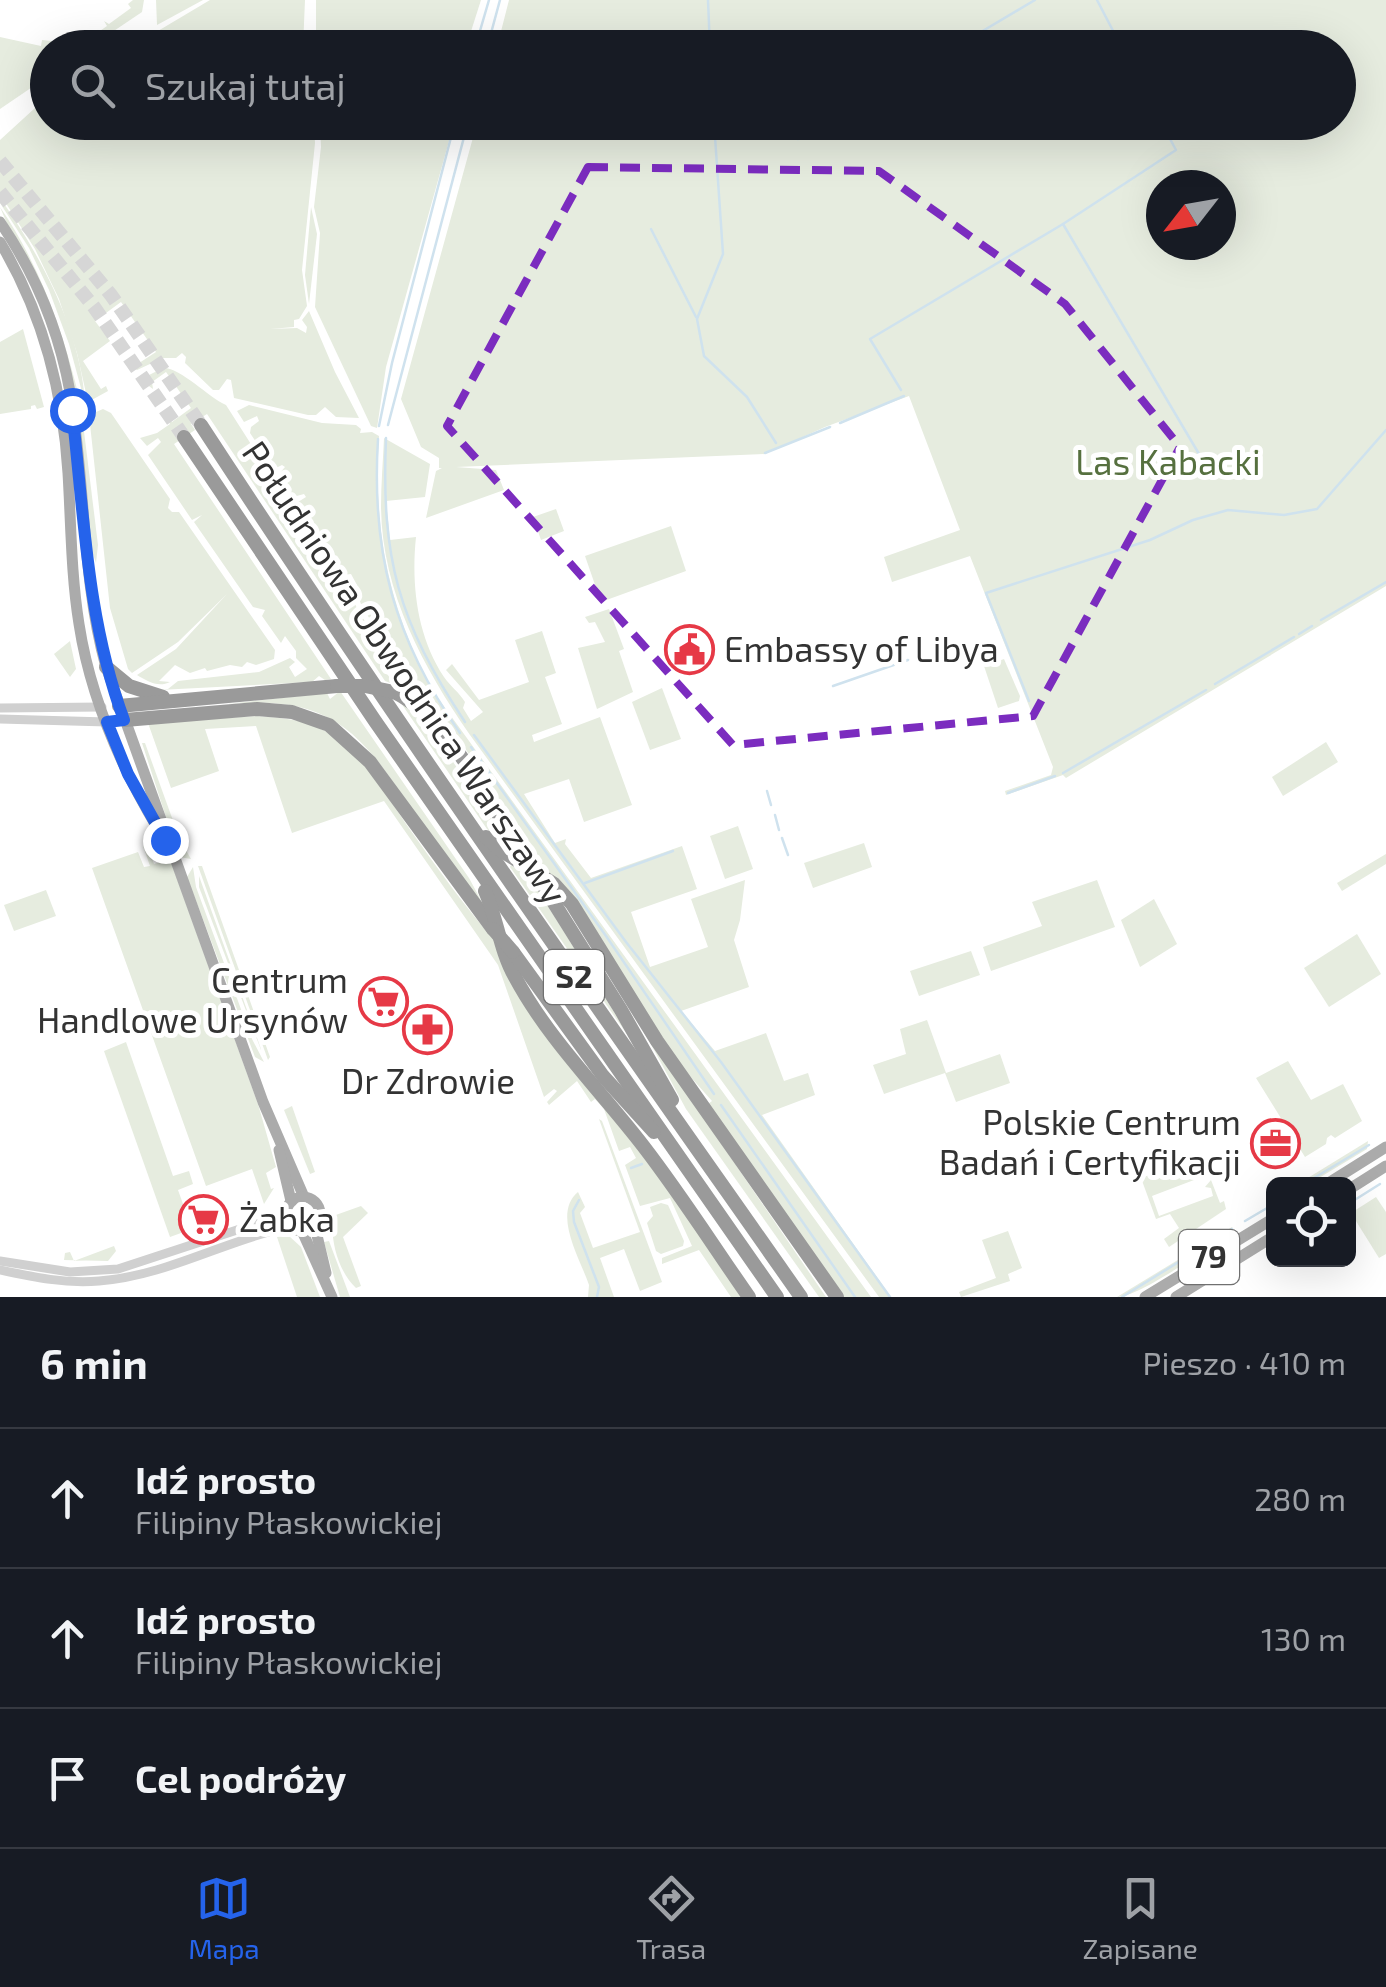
<!DOCTYPE html>
<html lang="pl">
<head>
<meta charset="utf-8">
<style>
  :root { --surface:#171b24; --page:#242831; --text:#f1f3f6; --muted:#9ea1a6; --line:#363941; --accent:#2563eb }
  body { margin:0; font-family:"Exo 2",sans-serif; background:var(--page); color:var(--text) }
  .controls { position:absolute; right:30px; bottom:30px; display:grid; overflow:hidden; border-radius:15px; box-shadow:0 10px 40px #0002 }
  .controls button { width:90px; height:90px; display:grid; place-items:center; padding:0; border:0; border-bottom:2px solid var(--line); background:var(--surface); color:var(--text); font:50px sans-serif }
  .compass { position:absolute; left:1146px; top:170px; width:90px; height:90px; border-radius:50%; background:var(--surface); box-shadow:0 10px 40px #0002; rotate:239deg }
  .stop { position:absolute; width:30px; height:30px; margin:-22px; border:8px solid #2563eb; border-radius:50%; background:#fff }
  .stop.end { background:#2563eb; border-color:#fff; box-shadow:0 2px 10px #0008 }
  .list { margin:0; padding:0; list-style:none }
  h2 { display:flex; justify-content:space-between; align-items:center; height:130px; margin:0; padding:0 40px; font-size:42px }
  h2 small { font-size:32px; font-weight:400; color:var(--muted) }
  .list li { display:grid; grid-template-columns:65px 1fr auto; gap:30px; align-items:center; box-sizing:border-box; height:140px; padding:0 40px; border-top:2px solid var(--line) }
  .list b { display:block; font-size:38px; white-space:nowrap }
  .list p { margin:0; font-size:32px; white-space:nowrap; color:var(--muted) }
  .list em { font-size:32px; font-style:normal; color:var(--muted) }
  .icon { flex:none; width:55px; height:55px; fill:none; stroke:currentColor; stroke-width:2; stroke-linecap:round; stroke-linejoin:round }
  .map { position:relative; flex:none; width:1386px; height:1297px; overflow:hidden }
  .search { position:absolute; background:var(--surface); box-shadow:0 10px 40px #0002; left:30px; right:30px; top:30px; height:110px; display:flex; align-items:center; gap:25px; box-sizing:border-box; padding:0 35px; border-radius:55px; color:var(--muted); font-size:38px }
  .sheet { height:550px; background:var(--surface) }
  nav { display:flex; justify-content:space-around; align-items:center; box-sizing:border-box; height:140px; border-top:2px solid var(--line); background:var(--surface); font-size:28px; color:var(--muted) }
  nav a { display:grid; justify-items:center; gap:5px }
  nav .on { color:var(--accent) }
  .map>svg:first-child { display:block }
</style>
</head>
<body>
<div class="map">
<svg width="1386" height="1297" viewBox="0 0 1386 1297">
  <rect width="100%" height="100%" fill="#fff"/>
  <g fill="#e6ecdf" fill-rule="evenodd">
    <polygon points="133,0 144,0 142,12 90,47 48,48 47,77 0,109 0,37 41,46 42,40 72,43 83,36 87,40 107,26 104,21 109,24 131,8 128,4"/>
    <polygon points="156,0 203,0 157,25"/>
    <polygon points="210,0 305,0 303,47 131,47"/>
    <polygon points="316,0 481,0 466,47 316,48"/>
    <path d="M509,0H1386V586L1066,778L1063,775L1006,795L1005,791L1051,775L1053,767L970,556L892,582L884,557L960,530L909,396L825,427L765,454L456,467L496,470L504,490L426,518L436,471L442,468H439V458L421,447L401,399L477,123L1338,122V48L497,47ZM1161,185H1221V245H1161Z"/>
    <polygon points="47,97 48,122 314,123 315,143 302,270 307,306 299,319 294,320 294,327 270,329 297,328 306,333 307,327 302,320 309,311 335,372 359,418 336,417 325,407 316,415 308,415 234,398 231,380 227,379 219,390 213,390 185,363 186,357 182,353 176,358 163,358 137,370 133,367 156,352 121,302 95,321 110,341 83,361 101,389 106,386 108,391 88,402 77,353 59,299 35,249 0,194 0,140"/>
    <polygon points="320,123 454,123 386,367 377,428 371,426 315,307 320,233 314,207 321,147"/>
    <path d="M0,198C41,256 81,331 85,403L69,344L49,290L29,248L0,203Z"/>
    <path d="M0,207C42,269 64,334 81,405L76,402L71,375Z"/>
    <polygon points="311,207 317,234 309,304 305,275"/>
    <polygon points="23,329 44,407 37,409 35,405 31,406 31,409 0,414 0,342"/>
    <path d="M163,368C180,367 208,397 226,405L346,593L350,591L358,611L387,653L388,661L383,668L392,681L405,672L362,607L355,587L357,585L351,574L343,575L339,571L299,507L298,502L306,497L304,494L293,497L278,475L285,467L282,465L274,469L250,433L251,427L259,421L257,416L244,422L237,411L249,405L322,423L356,425L361,429L360,433L372,432L379,436C373,531 388,602 430,687L871,1297H843L708,1104L712,1101L680,1065L538,867L465,748L428,703V697L423,700L408,690L410,680L405,689L400,687L402,680L393,684L385,681L207,414L191,424L195,430L174,444L331,679L325,680L319,676L312,682L159,690L168,689L178,681L259,672L290,658L295,662L289,667L295,677L307,669L296,658V651L285,636L281,643L262,616L265,610L253,607L194,522L202,515L192,520L148,455L161,442L158,438L147,446L140,438L157,433L170,424L168,418L172,422L191,408L166,372L152,382L153,389L146,384L149,375Z"/>
    <path d="M103,409L111,413L170,499L168,508L172,512H179L275,650L274,659L256,665L247,662L242,667L230,665L207,671L205,668L190,673L175,665L159,681L170,682C158,688 147,681 137,675L176,649L227,594L178,642L132,673L128,669L110,608L89,415Z"/>
    <polygon points="82,415 98,545 96,563 92,551 79,419"/>
    <path d="M384,438L430,464L425,497L386,501L390,540L416,537C411,585 417,636 444,677C450,686 459,692 465,702L463,708L471,721L483,712L446,670L452,664L479,700L529,682L515,640L542,631L556,673L545,677L562,724L532,735L534,742L600,717L632,805L584,822L569,779L524,794L555,843L566,839L565,844L591,878L682,846L697,889L631,912L650,967L708,947L691,899L745,880L740,920L734,940L749,987L681,1011L715,1051L766,1033L784,1081L808,1073L815,1095L762,1115L891,1297H879L470,735C423,667 382,592 381,507C381,484 383,461 384,438Z"/>
    <polygon points="556,509 564,531 541,540 533,517"/>
    <polygon points="671,526 686,571 601,602 585,556"/>
    <polygon points="609,609 624,649 619,651 633,692 597,709 578,648 605,642 595,622 589,623 585,617"/>
    <polygon points="70,641 76,669 70,677 54,654"/>
    <polygon points="1004,659 1020,696 1019,701 998,708 984,666"/>
    <polygon points="662,688 681,739 650,750 632,702"/>
    <path d="M340,691L469,878L490,917C466,884 442,851 418,818C390,779 365,732 318,713C289,701 258,702 227,704L327,693L330,699Z"/>
    <polygon points="401,703 420,716 421,725 426,722 502,834 497,837 502,842 507,841 517,855 487,829"/>
    <path d="M257,716C281,718 304,719 325,731C363,753 387,797 411,831C438,869 465,907 496,942L743,1297H731L699,1250L662,1264V1258L692,1246L670,1198L640,1206L625,1165L636,1158L630,1147L619,1151L604,1109L595,1099L591,1102L577,1081L549,1105L547,1102L557,1091L554,1089L544,1097L498,965L384,801L292,833L256,726L205,729L219,771L171,788L148,723Z"/>
    <polygon points="1326,742 1338,762 1283,796 1272,777"/>
    <polygon points="142,743 145,743 180,840 191,859 179,857"/>
    <polygon points="738,826 753,869 725,879 710,836"/>
    <polygon points="146,841 154,864 170,859 258,1104 276,1167 266,1173 271,1189 274,1188 264,1204 252,1169 206,1186 92,868 138,852 144,867 150,866 143,846"/>
    <polygon points="864,843 872,867 813,888 804,863"/>
    <polygon points="1386,854 1386,864 1342,891 1337,883"/>
    <polygon points="511,865 531,879 636,1047 510,867"/>
    <polygon points="198,866 202,866 270,1057 268,1060"/>
    <polygon points="193,867 196,887 252,1039 264,1062 255,1057 187,877"/>
    <polygon points="199,876 261,1049 261,1050 199,887"/>
    <polygon points="1097,880 1115,927 991,971 983,947 1042,926 1032,902"/>
    <polygon points="46,890 56,916 14,931 4,905"/>
    <polygon points="1154,899 1177,944 1140,967 1121,920"/>
    <polygon points="1357,934 1381,974 1329,1007 1304,968"/>
    <polygon points="971,951 980,975 919,996 910,971"/>
    <polygon points="927,1020 946,1073 1000,1054 1010,1083 956,1102 945,1073 884,1094 873,1065 906,1054 900,1029"/>
    <polygon points="641,1026 826,1297 819,1297 686,1109"/>
    <polygon points="126,1042 173,1176 189,1171 193,1184 178,1190 192,1229 170,1237 104,1051"/>
    <polygon points="1288,1061 1311,1100 1343,1084 1362,1121 1335,1138 1331,1135 1327,1138 1326,1144 1305,1157 1256,1078"/>
    <polygon points="292,1106 315,1172 310,1174 284,1110"/>
    <path d="M599,1119L602,1121L662,1282L640,1291L624,1249L600,1258L614,1297H588L589,1285C580,1258 552,1214 578,1192L585,1207L580,1213L593,1248L640,1232Z"/>
    <polygon points="1368,1141 1367,1149 1309,1184 1298,1184"/>
    <polygon points="1198,1157 1204,1161 1209,1175 1200,1175 1205,1172 1201,1164 1191,1168 1194,1180 1152,1196 1159,1216 1213,1196 1211,1188 1205,1187 1211,1180 1220,1203 1224,1201 1226,1209 1169,1247 1164,1239 1179,1228 1170,1214 1156,1219 1141,1178"/>
    <polygon points="1376,1197 1386,1212 1386,1254 1379,1258 1351,1213"/>
    <polygon points="661,1203 668,1205 684,1241 683,1246 661,1254 656,1251 647,1223 653,1216 650,1207"/>
    <path d="M361,1206L368,1213L343,1237L361,1286L356,1288C338,1271 330,1240 333,1216Z"/>
    <path d="M1232,1227L1234,1231C1210,1246 1140,1297 1117,1297Z"/>
    <polygon points="1008,1231 1022,1268 1008,1274 1010,1281 961,1297 959,1292 996,1278 982,1240"/>
    <polygon points="289,1236 301,1247 320,1297 297,1297 277,1237"/>
    <polygon points="329,1241 350,1297 340,1297 324,1242"/>
    <polygon points="114,1246 116,1251 108,1261 64,1260 65,1253 70,1252 74,1261"/>
  </g>
  <g fill="none" stroke-linecap="round" stroke-linejoin="round">
    <g stroke="#cfe2ee" stroke-width="2.5">
      <polyline points="708,0 710,48"/>
      <polyline points="1097,0 1122,48"/>
      <polyline points="475,48 489,0"/>
      <polyline points="487,48 500,0"/>
      <polyline points="954,48 1035,0"/>
      <polyline points="714,122 723,254 697,319 704,356 747,397 776,443"/>
      <polyline points="798,139 826,122"/>
      <polyline points="1063,224 1202,459"/>
      <polyline points="651,229 696,317"/>
      <polyline points="901,390 870,339 1063,224 1176,150 1161,122"/>
      <polyline points="840,423 904,396"/>
      <polyline points="388,425 468,122"/>
      <polyline points="379,426 392,363 455,122"/>
      <path d="M386,438C381,559 398,621 465,722"/>
      <path d="M378,439C371,553 394,639 460,733"/>
      <polyline points="765,453 830,427"/>
      <polyline points="1321,620 1386,582"/>
      <polyline points="1299,634 1312,626"/>
      <polyline points="1215,684 1294,637"/>
      <polyline points="833,686 908,660"/>
      <polyline points="1029,701 986,593 1150,540 1193,520 1228,510 1284,515 1317,509 1386,430"/>
      <polyline points="474,735 626,942 721,1062 890,1297"/>
      <polyline points="471,747 606,936 714,1094"/>
      <polyline points="1063,773 1206,690"/>
      <polyline points="767,791 771,805"/>
      <polyline points="1008,793 1055,776"/>
      <polyline points="775,815 779,830"/>
      <polyline points="782,838 788,855"/>
      <polyline points="585,883 673,851"/>
      <polyline points="721,1105 855,1297"/>
      <polyline points="631,1168 642,1164"/>
      <polyline points="1304,1184 1369,1145"/>
      <polyline points="579,1200 573,1211 574,1222 599,1287 597,1297"/>
      <polyline points="1353,1201 1380,1184"/>
      <polyline points="1245,1221 1274,1204"/>
      <polyline points="1122,1297 1232,1229"/>
    </g>
    <g stroke="#d6d6d6" stroke-width="14" stroke-dasharray="14 7" stroke-linecap="butt">
      <polyline points="0,161 111,295 201,425"/>
      <polyline points="0,192 94,307 184,437"/>
    </g>
    <g stroke="#d0d0d0" stroke-width="9">
      <polyline points="0,708 102,707"/>
      <polyline points="0,719 107,722"/>
      <polyline points="0,1261 70,1272 118,1269 286,1214"/>
      <path d="M0,1270C33,1277 65,1284 99,1281C166,1276 226,1240 291,1226"/>
    </g>
    <g stroke="#ababab" stroke-width="11">
      <path d="M0,222C35,273 59,331 70,392C86,483 81,577 106,667L263,1102L304,1197"/>
      <path d="M0,242C42,312 63,391 68,473C71,523 71,574 79,624C90,696 121,767 158,829"/>
      <polyline points="279,1150 291,1201"/>
      <polyline points="1327,1184 1386,1147"/>
      <polyline points="1348,1190 1386,1166"/>
      <circle cx="303" cy="1214" r="17"/>
      <polyline points="315,1227 326,1273"/>
      <polyline points="302,1231 332,1297"/>
      <polyline points="1145,1297 1274,1218"/>
      <polyline points="1176,1297 1274,1236"/>
    </g>
    <g stroke="#9a9a9a" stroke-width="14">
      <path d="M201,425C394,721 598,1008 801,1297"/>
      <polyline points="184,437 375,721 777,1297"/>
      <polyline points="106,667 129,686 163,697"/>
      <path d="M394,692C450,719 492,808 527,861"/>
      <polyline points="119,706 337,686"/>
      <polyline points="125,720 257,709 292,712 329,725 370,762 493,929"/>
      <polyline points="486,837 499,849 554,884 572,904 657,1041 837,1297"/>
      <polyline points="544,887 621,1010 672,1100"/>
      <path d="M485,891C497,918 500,951 515,977C548,1039 601,1091 644,1147C681,1195 714,1247 749,1297"/>
      <polyline points="513,952 603,1076 654,1132"/>
    </g>
    <g stroke="#9a9a9a" stroke-width="14">
      <polyline points="337,686 365,686 394,692"/>
      <polyline points="527,861 544,887"/>
      <polyline points="493,929 513,952"/>
    </g>
  </g>
  <g fill="none" stroke-linecap="round" stroke-linejoin="round">
    <path stroke="#2563eb" stroke-width="12" d="M72,410C84,515 87,621 124,720L107,722L128,774L165,840"/>
  </g>
  <path fill="none" stroke="#7b2cbf" stroke-width="8" stroke-dasharray="20 12" stroke-linejoin="round" d="M588,167L879,171L1065,304L1180,447L1033,716L733,745L447,426Z"/>
  <defs>
    <symbol id="civic-ring" viewBox="-11 -11 22 22"><circle r="9.5" fill="#fff" stroke="#e63946" stroke-width="1.5"/><path d="M-.6-6.5H3V-4.5H.6V-3L4-1V1h2V6H-6V1h2V-1L-.6-3ZM-1.2 2.5V6h2.4V2.5Z" fill="#e63946"/></symbol>
    <symbol id="supermarket-ring" viewBox="-11 -11 22 22"><circle r="9.5" fill="#fff" stroke="#e63946" stroke-width="1.5"/><path d="M-6-5.5h2.5l.6 2H6L4.5 2H-2.5L-4.4-4H-6ZM-1.5 3.2a1.3 1.3 0 1 0 .1 0ZM3 3.2a1.3 1.3 0 1 0 .1 0Z" fill="#e63946"/></symbol>
    <symbol id="pharmacy-ring" viewBox="-11 -11 22 22"><circle r="9.5" fill="#fff" stroke="#e63946" stroke-width="1.5"/><path d="M-2-6h4v4h4v4h-4v4h-4v-4h-4v-4h4Z" fill="#e63946"/></symbol>
    <symbol id="office-ring" viewBox="-11 -11 22 22"><circle r="9.5" fill="#fff" stroke="#e63946" stroke-width="1.5"/><path d="M-6-3h4V-5.5h4V-3h4V5H-6ZM-1-4.5V-3h2v-1.5ZM-6 0V1H6V0Z" fill="#e63946"/></symbol>
  </defs>
  <g fill-rule="evenodd">
    <use href="#civic-ring" x="662" y="622" width="55" height="55"/>
    <use href="#supermarket-ring" x="356" y="974" width="55" height="55"/>
    <use href="#pharmacy-ring" x="400" y="1002" width="55" height="55"/>
    <use href="#office-ring" x="1248" y="1116" width="55" height="55"/>
    <use href="#supermarket-ring" x="176" y="1192" width="55" height="55"/>
  </g>
  <g text-anchor="middle" stroke-width="10" stroke-linejoin="round" paint-order="stroke">
    <g fill="#fff" stroke="#707070" stroke-width="2.5">
      <rect x="544" y="950" width="60" height="54" rx="8"/>
      <rect x="1179" y="1230" width="60" height="54" rx="8"/>
    </g>
    <g font-size="32" font-weight="bold" fill="#333">
      <text x="574" y="988">S2</text>
      <text x="1209" y="1268">79</text>
    </g>
    <g font-size="35" fill="#56703f" stroke="#fff">
      <text x="1168" y="475">Las Kabacki</text>
    </g>
    <g font-size="35" fill="#333" stroke="#fff" text-anchor="start">
      <text x="724" y="662">Embassy of Libya</text>
      <text x="348" y="993" text-anchor="end">Centrum<tspan x="348" dy="40">Handlowe Ursynów</tspan></text>
      <text x="428" y="1094" text-anchor="middle">Dr Zdrowie</text>
      <text x="1241" y="1135" text-anchor="end">Polskie Centrum<tspan x="1241" dy="40">Badań i Certyfikacji</tspan></text>
      <text x="239" y="1232">Żabka</text>
    </g>
    <g font-size="35" fill="#333" stroke="#fff">
      <text transform="translate(404 673) rotate(56)" y="12">Południowa Obwodnica Warszawy</text>
    </g>
  </g>
</svg>
<div class="controls">
<button><svg class="icon" aria-label="locate" viewBox="0 0 24 24"><circle cx="12" cy="12" r="6"/><path d="M12 2v4M12 18v4M2 12h4M18 12h4"/></svg></button>
</div>
<svg class="compass" viewBox="-18 -18 36 36"><path d="M0-13l5 13h-10z" fill="#e53935"/><path d="M0 13l5-13h-10z" fill="#9ea1a6"/></svg>
<div class="stop" style="left:72px;top:410px"></div>
<div class="stop end" style="left:165px;top:840px"></div>
<div class="search"><svg class="icon" aria-label="search" viewBox="0 0 24 24"><circle cx="10" cy="10" r="6"/><path d="M15 15l6 6"/></svg>Szukaj tutaj</div>
</div>
<section class="sheet">
<h2>6 min<small>Pieszo · 410 m</small></h2>
<ul class="list">
<li><svg class="icon" aria-label="ahead" viewBox="0 0 24 24"><path d="M12 20V5M6 11l6-6 6 6"/></svg><div><b>Idź prosto</b><p>Filipiny Płaskowickiej</p></div><em>280 m</em></li>
<li><svg class="icon" aria-label="ahead" viewBox="0 0 24 24"><path d="M12 20V5M6 11l6-6 6 6"/></svg><div><b>Idź prosto</b><p>Filipiny Płaskowickiej</p></div><em>130 m</em></li>
<li><svg class="icon" aria-label="arrive" viewBox="0 0 24 24"><path d="M6 21V4h12l-3 4 3 4H6"/></svg><div><b>Cel podróży</b></div></li>
</ul>
</section>
<nav>
<a class="on"><svg class="icon" aria-label="map" viewBox="0 0 24 24"><path d="M3 6l6-2 6 2 6-2v14l-6 2-6-2-6 2zM9 4v14M15 6v14"/></svg>Mapa</a>
<a><svg class="icon" aria-label="directions" viewBox="0 0 24 24"><path d="M12 3l9 9-9 9-9-9zM9 14v-3h6M13 9l2 2-2 2"/></svg>Trasa</a>
<a><svg class="icon" aria-label="saved" viewBox="0 0 24 24"><path d="M7 4h10v16l-5-4-5 4z"/></svg>Zapisane</a>
</nav>
</body>
</html>
